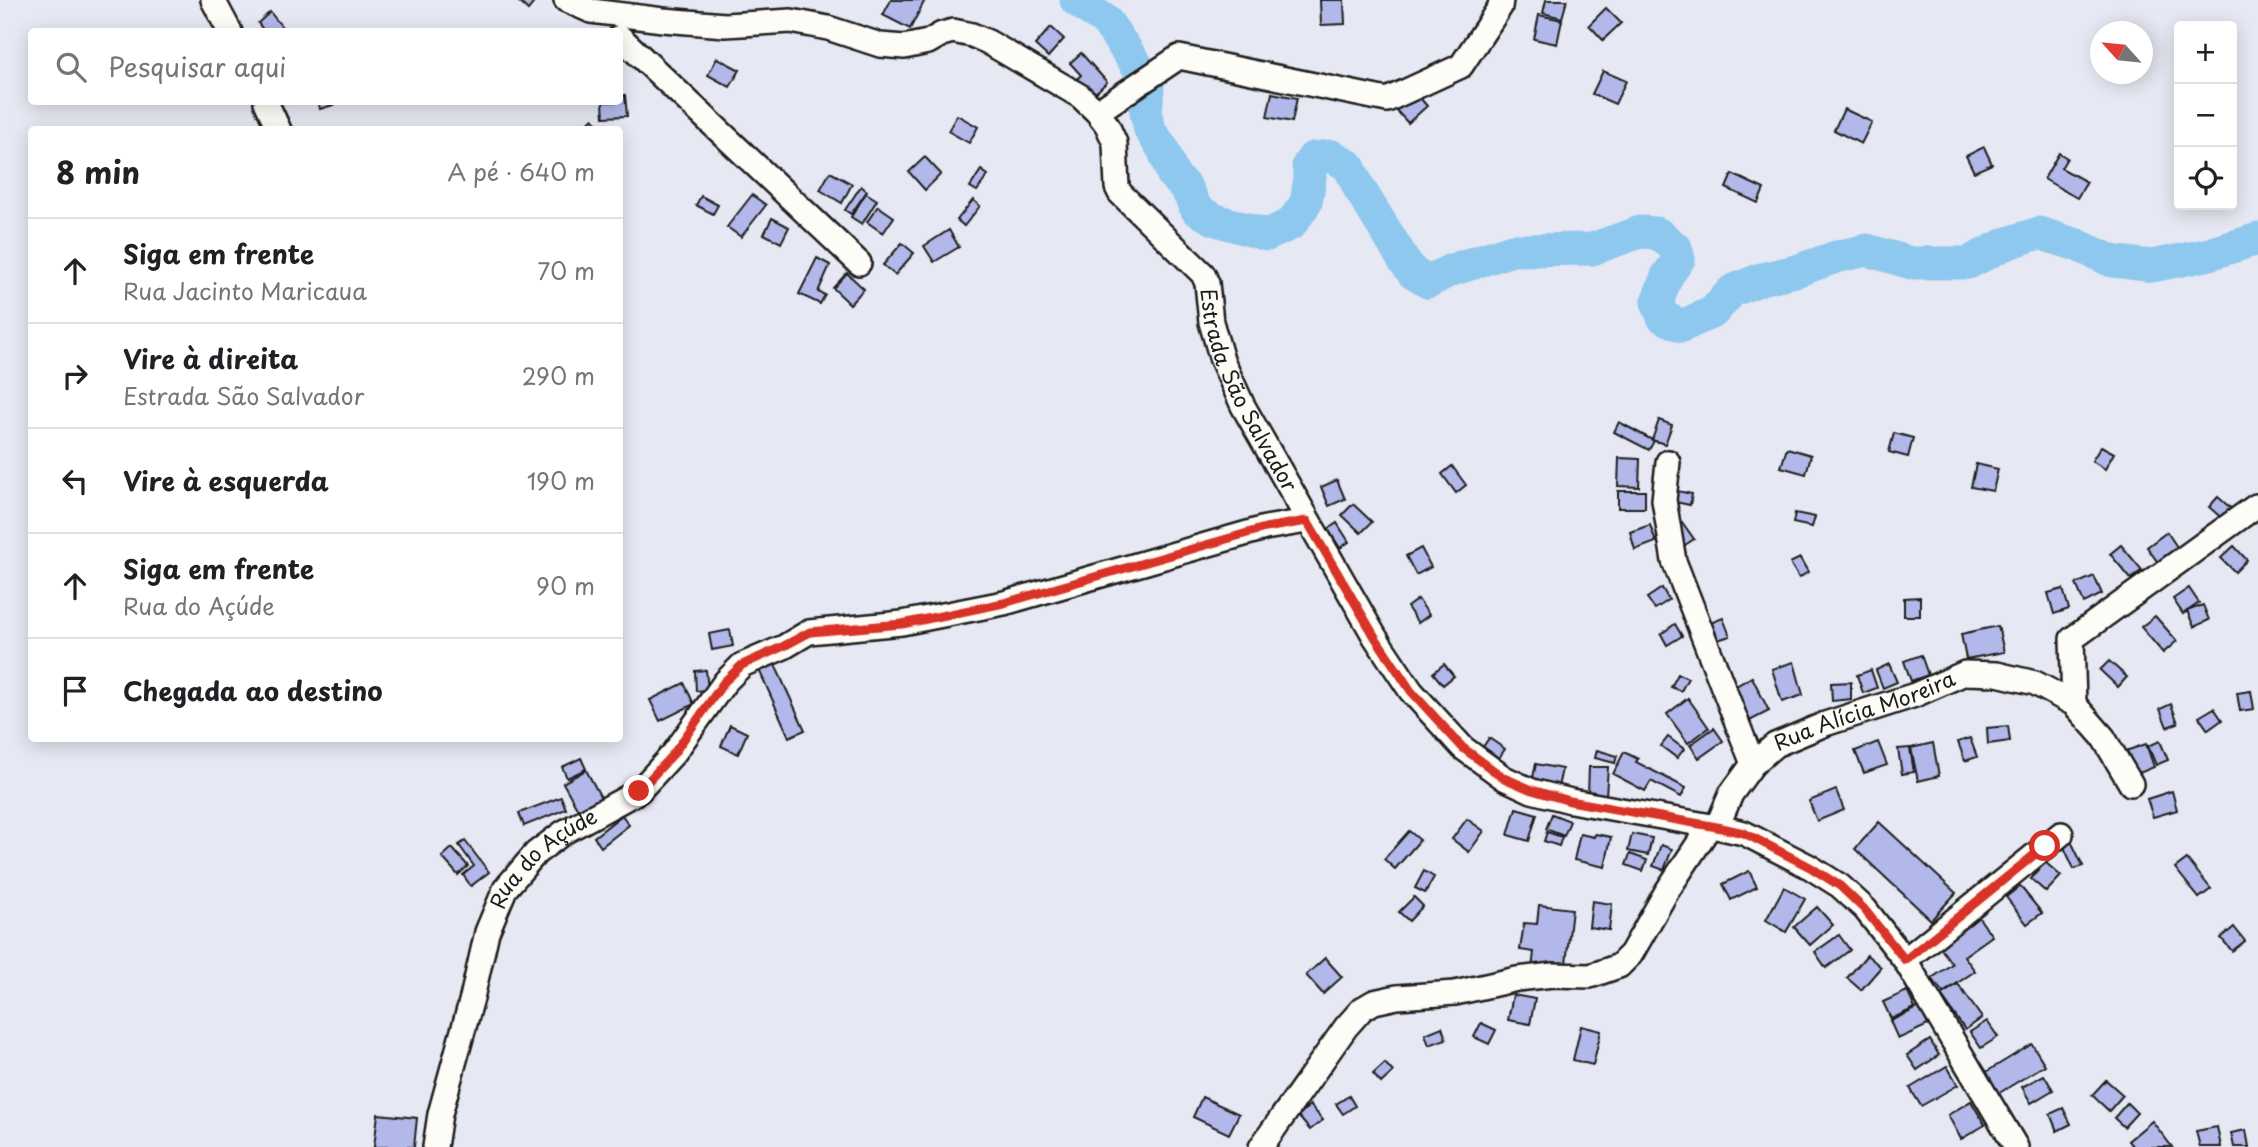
<!DOCTYPE html>
<html lang="pt">
<head>
<meta charset="utf-8">
<style>
  :root { --surface:#fff; --page:#f2f2f2; --text:#202124; --muted:#757577; --line:#e0e0e0 }
  body { margin:0; font-family:"Playpen Sans",sans-serif; background:var(--page); color:var(--text) }
  .controls { position:absolute; right:21px; top:21px; display:grid; overflow:hidden; border-radius:7px; box-shadow:0 4px 18px #0003 }
  .controls button { width:63px; height:63px; display:grid; place-items:center; padding:0; border:0; border-bottom:2px solid var(--line); background:var(--surface); color:var(--text); font:35px sans-serif }
  .compass { position:absolute; left:2090px; top:21px; width:63px; height:63px; border-radius:50%; background:var(--surface); box-shadow:0 4px 18px #0003; rotate:297deg }
  .stop { position:absolute; width:21px; height:21px; margin:-16px; border:5px solid #d93025; border-radius:50%; background:#fff }
  .stop.end { background:#d93025; border-color:#fff; box-shadow:0 2px 7px #0008 }
  .list { margin:0; padding:0; list-style:none }
  h2 { display:flex; justify-content:space-between; align-items:center; height:91px; margin:0; padding:0 28px; font-size:30px }
  h2 small { font-size:23px; font-weight:400; color:var(--muted) }
  .list li { display:grid; grid-template-columns:46px 1fr auto; gap:21px; align-items:center; box-sizing:border-box; height:105px; padding:0 28px; border-top:2px solid var(--line) }
  .list b { display:block; font-size:26px; white-space:nowrap }
  .list p { margin:0; font-size:23px; white-space:nowrap; color:var(--muted) }
  .list em { font-size:23px; font-style:normal; color:var(--muted) }
  .icon { flex:none; width:38px; height:38px; fill:none; stroke:currentColor; stroke-width:2; stroke-linecap:round; stroke-linejoin:round }
  .map { position:relative; flex:none; width:2258px; height:1147px; overflow:hidden }
  .search { position:absolute; background:var(--surface); box-shadow:0 4px 18px #0003; left:28px; top:28px; width:595px; height:77px; display:flex; align-items:center; gap:18px; box-sizing:border-box; padding:0 24px; border-radius:7px; color:var(--muted); font-size:26px }
  .panel { position:absolute; background:var(--surface); box-shadow:0 4px 18px #0003; left:28px; top:126px; width:595px; height:616px; border-radius:7px }
  .map>svg:first-child { display:block }
</style>
</head>
<body>
<div class="map">
<svg width="2258" height="1147" viewBox="0 0 2258 1147">
  <rect width="100%" height="100%" fill="#e6e8f3"/>
  <filter id="ink" filterUnits="userSpaceOnUse"><feTurbulence type="fractalNoise" baseFrequency=".0143" numOctaves="2"/><feDisplacementMap in="SourceGraphic" scale="14" xChannelSelector="R" yChannelSelector="G"/><feConvolveMatrix kernelMatrix="1 2 1 2 8 2 1 2 1" color-interpolation-filters="sRGB"/></filter>
  <g filter="url(#ink)">
    <g fill="none" stroke-linecap="round" stroke-linejoin="round">
      <polyline stroke="#8ec8ee" stroke-width="33" points="1076,0 1107,22 1142,73 1148,88 1146,112 1150,130 1163,149 1173,175 1186,188 1197,210 1216,220 1267,235 1291,224 1306,203 1310,178 1308,165 1313,158 1332,156 1349,166 1359,188 1403,259 1413,273 1428,282 1449,271 1512,250 1592,249 1640,232 1657,233 1676,248 1679,259 1667,276 1657,302 1663,317 1682,326 1713,312 1732,291 1761,279 1796,271 1836,257 1867,250 1911,263 1968,263 2005,244 2039,233 2077,245 2112,261 2152,266 2206,255 2258,239"/>
    </g>
    <g fill="#b2b9ea" stroke="#1c1c1c" stroke-width="2">
      <polygon points="517,0 536,0 528,10"/>
      <polygon points="891,0 925,0 910,29 883,15"/>
      <polygon points="1320,0 1344,0 1345,24 1321,25"/>
      <polygon points="1546,0 1567,0 1562,18 1543,13"/>
      <polygon points="1606,8 1621,23 1603,40 1589,25"/>
      <polygon points="270,12 282,27 276,32 265,32 258,23"/>
      <polygon points="1539,15 1562,20 1557,44 1534,39"/>
      <polygon points="1051,27 1064,39 1048,57 1035,45"/>
      <polygon points="1081,53 1107,82 1090,98 1075,81 1081,75 1070,63"/>
      <polygon points="717,58 740,70 730,87 708,75"/>
      <polygon points="1603,71 1626,81 1615,104 1592,94"/>
      <polygon points="1414,91 1427,106 1408,123 1394,108"/>
      <polygon points="1272,93 1297,98 1292,122 1267,117"/>
      <polygon points="625,95 627,116 604,117 603,102 620,102 620,96"/>
      <polygon points="318,102 332,102 333,105 320,109"/>
      <polygon points="1844,109 1872,122 1861,144 1834,130"/>
      <polygon points="957,115 978,127 969,143 948,131"/>
      <polygon points="593,118 604,130 580,130"/>
      <polygon points="1984,147 1992,164 1974,172 1966,156"/>
      <polygon points="2059,153 2067,158 2061,168 2087,182 2077,198 2044,179"/>
      <polygon points="925,157 941,174 925,190 909,172"/>
      <polygon points="981,170 988,175 977,191 970,187"/>
      <polygon points="830,172 852,184 842,203 820,190"/>
      <polygon points="1732,174 1764,189 1758,203 1726,188"/>
      <polygon points="861,186 867,191 851,214 845,210"/>
      <polygon points="866,193 877,200 862,224 851,217"/>
      <polygon points="752,195 766,205 741,237 727,227"/>
      <polygon points="701,196 718,205 713,214 696,205"/>
      <polygon points="973,200 980,206 964,226 957,220"/>
      <polygon points="878,206 894,217 883,233 867,222"/>
      <polygon points="772,218 789,227 781,243 764,234"/>
      <polygon points="949,230 959,247 934,262 924,246"/>
      <polygon points="902,243 914,253 895,275 883,265"/>
      <polygon points="817,258 830,265 818,292 825,295 820,304 799,294"/>
      <polygon points="847,273 864,289 850,304 833,288"/>
      <polygon points="1659,420 1672,425 1665,444 1652,440"/>
      <polygon points="1619,422 1654,441 1649,450 1614,432"/>
      <polygon points="1894,433 1913,438 1908,457 1889,452"/>
      <polygon points="2101,446 2114,453 2105,469 2092,461"/>
      <polygon points="1787,448 1811,455 1806,474 1781,467"/>
      <polygon points="1619,458 1640,459 1639,487 1618,486"/>
      <polygon points="1976,464 1998,469 1993,491 1971,487"/>
      <polygon points="1452,466 1466,485 1456,493 1442,474"/>
      <polygon points="1337,480 1345,499 1329,506 1321,487"/>
      <polygon points="1672,490 1692,494 1690,505 1670,501"/>
      <rect x="1618" y="491" width="27" height="17"/>
      <polygon points="2218,497 2234,511 2225,521 2209,507"/>
      <polygon points="1353,504 1372,522 1361,533 1342,515"/>
      <polygon points="1795,513 1815,517 1812,527 1793,523"/>
      <polygon points="1682,522 1694,539 1682,547 1670,530"/>
      <polygon points="1337,523 1349,542 1340,548 1328,529"/>
      <polygon points="1650,525 1656,542 1635,550 1630,532"/>
      <polygon points="2167,532 2179,550 2159,564 2147,547"/>
      <polygon points="2121,545 2142,570 2131,579 2110,554"/>
      <polygon points="2234,546 2247,560 2235,572 2221,558"/>
      <polygon points="1421,548 1431,567 1416,575 1406,556"/>
      <polygon points="1800,558 1808,572 1799,578 1790,563"/>
      <polygon points="2094,576 2102,594 2084,603 2076,584"/>
      <polygon points="1662,588 1669,600 1655,609 1647,598"/>
      <polygon points="2189,588 2199,603 2183,614 2173,599"/>
      <polygon points="2063,589 2069,609 2054,614 2048,593"/>
      <polygon points="1920,597 1920,616 1904,616 1904,598"/>
      <polygon points="1418,599 1429,615 1418,623 1407,607"/>
      <polygon points="2203,605 2209,620 2194,627 2187,611"/>
      <polygon points="2155,616 2177,641 2163,653 2141,627"/>
      <polygon points="1723,618 1730,636 1711,642 1705,625"/>
      <polygon points="1675,624 1682,636 1667,645 1661,634"/>
      <polygon points="1998,626 2004,652 1966,659 1961,634"/>
      <polygon points="730,630 733,646 712,650 709,634"/>
      <polygon points="1921,655 1928,675 1911,681 1904,661"/>
      <polygon points="771,656 805,730 789,737 756,663"/>
      <polygon points="2109,661 2127,677 2118,687 2100,670"/>
      <polygon points="1794,662 1803,695 1782,702 1772,669"/>
      <polygon points="1444,664 1454,676 1443,685 1433,673"/>
      <polygon points="1889,664 1897,682 1883,688 1876,670"/>
      <polygon points="706,670 708,690 696,691 695,671"/>
      <polygon points="1871,670 1877,688 1863,693 1857,675"/>
      <polygon points="1678,674 1688,678 1681,691 1671,687"/>
      <polygon points="1752,677 1769,711 1746,723 1729,690"/>
      <polygon points="1851,682 1851,699 1832,701 1831,683"/>
      <polygon points="684,683 694,704 660,721 650,700"/>
      <polygon points="2251,691 2254,709 2240,711 2237,693"/>
      <polygon points="1688,698 1709,728 1688,743 1667,714"/>
      <polygon points="2171,704 2178,723 2167,727 2160,709"/>
      <polygon points="2214,708 2222,720 2208,730 2199,717"/>
      <polygon points="730,725 747,733 738,754 721,746"/>
      <polygon points="2008,726 2010,741 1988,744 1987,728"/>
      <polygon points="1714,728 1723,741 1699,758 1690,745"/>
      <polygon points="1668,737 1684,749 1677,758 1661,746"/>
      <polygon points="1489,738 1505,749 1499,758 1483,747"/>
      <polygon points="1970,738 1977,757 1965,761 1958,742"/>
      <polygon points="2160,741 2168,760 2156,765 2148,746"/>
      <polygon points="1878,742 1887,765 1864,773 1855,751"/>
      <polygon points="1933,743 1939,776 1918,781 1911,748"/>
      <polygon points="2146,744 2154,767 2132,776 2123,752"/>
      <polygon points="1910,748 1914,772 1902,774 1898,749"/>
      <polygon points="1597,750 1617,756 1615,763 1595,758"/>
      <polygon points="1624,752 1638,759 1636,762 1686,788 1681,797 1651,781 1645,791 1613,774"/>
      <polygon points="581,758 586,769 567,778 562,767"/>
      <polygon points="1536,764 1562,769 1558,787 1532,782"/>
      <polygon points="1589,767 1608,767 1606,795 1588,794"/>
      <polygon points="586,770 606,807 584,820 563,783"/>
      <polygon points="1836,790 1844,810 1817,821 1809,801"/>
      <polygon points="2172,791 2177,810 2153,817 2147,799"/>
      <polygon points="561,797 566,809 524,826 519,813"/>
      <polygon points="1516,808 1537,814 1529,841 1508,835"/>
      <polygon points="1552,814 1570,821 1564,836 1546,829"/>
      <polygon points="622,815 629,825 601,847 594,837"/>
      <polygon points="1467,819 1484,831 1469,852 1452,839"/>
      <polygon points="1879,822 1956,893 1931,920 1855,849"/>
      <polygon points="1409,831 1420,840 1395,869 1384,859"/>
      <polygon points="1547,832 1562,837 1559,846 1544,841"/>
      <polygon points="1580,834 1594,837 1595,834 1611,837 1605,867 1574,860"/>
      <polygon points="1632,834 1652,838 1648,855 1628,851"/>
      <polygon points="465,841 489,872 471,886 463,875 474,866 459,845"/>
      <polygon points="2071,841 2083,866 2074,869 2063,845"/>
      <polygon points="1661,845 1672,849 1664,870 1653,866"/>
      <polygon points="452,848 468,866 458,875 442,857"/>
      <polygon points="1630,854 1647,860 1643,871 1626,865"/>
      <polygon points="2187,859 2211,889 2199,898 2175,868"/>
      <polygon points="2045,862 2061,876 2046,892 2031,879"/>
      <polygon points="1424,871 1434,877 1425,893 1415,888"/>
      <polygon points="1749,871 1757,887 1731,900 1723,884"/>
      <polygon points="2020,886 2042,913 2027,924 2006,897"/>
      <polygon points="1784,887 1805,899 1786,932 1766,920"/>
      <polygon points="1414,897 1423,906 1409,921 1399,912"/>
      <polygon points="1592,901 1612,904 1609,930 1589,927"/>
      <polygon points="1539,905 1572,909 1565,973 1532,969 1534,952 1520,950 1524,923 1537,924"/>
      <polygon points="1817,907 1833,925 1810,945 1794,927"/>
      <polygon points="1977,915 1992,936 1964,956 1975,971 1943,993 1932,978 1952,964 1937,943"/>
      <polygon points="2234,927 2245,941 2232,951 2221,938"/>
      <polygon points="1839,935 1850,950 1826,968 1815,952"/>
      <polygon points="1867,955 1881,967 1861,990 1847,978"/>
      <polygon points="1325,958 1342,977 1323,994 1306,975"/>
      <polygon points="1958,984 1982,1018 1965,1030 1941,995"/>
      <polygon points="1907,991 1915,1008 1891,1019 1883,1002"/>
      <polygon points="1513,995 1535,999 1530,1024 1508,1020"/>
      <polygon points="1920,1007 1928,1025 1898,1039 1890,1021"/>
      <polygon points="1987,1021 1998,1037 1981,1048 1970,1032"/>
      <polygon points="1481,1023 1496,1030 1489,1044 1474,1037"/>
      <polygon points="1581,1026 1601,1031 1593,1065 1573,1060"/>
      <polygon points="1442,1027 1446,1039 1429,1045 1425,1034"/>
      <polygon points="1930,1040 1939,1055 1917,1070 1907,1055"/>
      <polygon points="2032,1044 2045,1065 1996,1095 1983,1074"/>
      <polygon points="1385,1063 1393,1072 1381,1083 1373,1074"/>
      <polygon points="1947,1066 1958,1085 1921,1106 1910,1088"/>
      <polygon points="2044,1075 2053,1090 2031,1103 2022,1087"/>
      <polygon points="2106,1080 2123,1095 2109,1111 2092,1095"/>
      <polygon points="1349,1096 1355,1106 1343,1114 1336,1104"/>
      <polygon points="1202,1097 1239,1114 1229,1134 1193,1117"/>
      <polygon points="1971,1101 1985,1125 1961,1139 1948,1115"/>
      <polygon points="2127,1103 2137,1113 2124,1127 2114,1118"/>
      <polygon points="1310,1105 1323,1120 1310,1130 1298,1116"/>
      <polygon points="2063,1108 2071,1124 2057,1131 2050,1114"/>
      <polygon points="378,1114 417,1118 414,1147 374,1147"/>
      <polygon points="2152,1121 2172,1147 2133,1147 2128,1141"/>
      <polygon points="2217,1127 2221,1147 2200,1147 2196,1131"/>
      <polygon points="2246,1130 2249,1147 2234,1147 2231,1133"/>
    </g>
    <g fill="none" stroke-linecap="round" stroke-linejoin="round">
      <defs>
        <g id="minor">
          <polyline points="213,0 230,32"/>
          <path id="s1" d="M566,0L591,11L663,20L725,25L791,21L828,28L880,45L904,47L928,42L942,34L953,31L972,35L988,42L1080,96L1097,112L1107,125L1115,143L1117,187L1120,193L1203,274L1207,283L1211,322L1222,360L1243,406L1375,637L1411,691L1463,748L1504,778L1532,791L1571,801L1717,827L1744,833L1810,867L1840,886L1865,909L1905,960L2016,1147"/>
          <polyline points="620,37 859,263"/>
          <polyline points="266,102 279,130"/>
          <polyline points="1097,112 1179,57 1387,100 1461,66 1500,7 1501,0"/>
          <polyline points="1668,462 1664,500 1674,561 1753,764"/>
          <polyline points="2074,704 2072,639 2256,506"/>
          <path id="s2" d="M1717,827L1731,794L1753,764L1775,745L1825,724L1915,695L1965,673L1997,674L2035,683L2074,704L2103,737L2131,784"/>
          <polyline points="1905,960 2061,834"/>
          <path id="s3" d="M435,1147L440,1114L472,998L487,932L505,889L536,853L564,832L639,791L674,753L725,682L742,665L784,647L809,632L902,623L1004,603L1265,528L1307,521"/>
          <polyline points="1261,1147 1346,1027 1362,1009 1374,1002 1397,997 1455,993 1517,979 1553,975 1590,976 1619,966 1631,954 1667,891 1710,826"/>
        </g>
      </defs>
      <use href="#minor" stroke="#1c1c1c" stroke-width="28"/>
      <use href="#minor" stroke="#fdfcf7" stroke-width="23"/>
    </g>
  </g>
  <g fill="none" stroke-linecap="round" stroke-linejoin="round" filter="url(#ink)">
    <polyline stroke="#d93025" stroke-width="9" points="639,791 674,753 724,682 742,665 784,646 810,632 902,624 1004,603 1265,528 1307,521 1375,637 1411,691 1463,748 1504,778 1532,790 1570,801 1717,827 1744,833 1810,867 1840,886 1864,909 1905,960 2045,846"/>
  </g>
  <g text-anchor="middle" stroke-width="5" stroke-linejoin="round" paint-order="stroke">
    <g font-size="21" fill="#1c1c1c" stroke="#fdfcf7">
      <text dy="7" stroke="none"><textPath href="#s1" startOffset="892">Estrada São Salvador</textPath></text>
      <text dy="7" stroke="none"><textPath href="#s2" startOffset="198">Rua Alícia Moreira</textPath></text>
      <text dy="7" stroke="none"><textPath href="#s3" startOffset="317">Rua do Açúde</textPath></text>
    </g>
  </g>
</svg>
<div class="controls">
<button>+</button>
<button>−</button>
<button><svg class="icon" aria-label="locate" viewBox="0 0 24 24"><circle cx="12" cy="12" r="6"/><path d="M12 2v4M12 18v4M2 12h4M18 12h4"/></svg></button>
</div>
<svg class="compass" viewBox="-18 -18 36 36"><path d="M0-13l5 13h-10z" fill="#e53935"/><path d="M0 13l5-13h-10z" fill="#757577"/></svg>
<div class="stop" style="left:2045px;top:846px"></div>
<div class="stop end" style="left:639px;top:791px"></div>
<div class="search"><svg class="icon" aria-label="search" viewBox="0 0 24 24"><circle cx="10" cy="10" r="6"/><path d="M15 15l6 6"/></svg>Pesquisar aqui</div>
<section class="panel">
<h2>8 min<small>A pé · 640 m</small></h2>
<ul class="list">
<li><svg class="icon" aria-label="ahead" viewBox="0 0 24 24"><path d="M12 20V5M6 11l6-6 6 6"/></svg><div><b>Siga em frente</b><p>Rua Jacinto Maricaua</p></div><em>70 m</em></li>
<li><svg class="icon" aria-label="right" viewBox="0 0 24 24"><path d="M7 20v-9h11M14 6l5 5-5 5"/></svg><div><b>Vire à direita</b><p>Estrada São Salvador</p></div><em>290 m</em></li>
<li><svg class="icon" aria-label="left" viewBox="0 0 24 24"><path d="M17 20v-9H6M10 6l-5 5 5 5"/></svg><div><b>Vire à esquerda</b></div><em>190 m</em></li>
<li><svg class="icon" aria-label="ahead" viewBox="0 0 24 24"><path d="M12 20V5M6 11l6-6 6 6"/></svg><div><b>Siga em frente</b><p>Rua do Açúde</p></div><em>90 m</em></li>
<li><svg class="icon" aria-label="arrive" viewBox="0 0 24 24"><path d="M6 21V4h12l-3 4 3 4H6"/></svg><div><b>Chegada ao destino</b></div></li>
</ul>
</section>
</div>
</body>
</html>
